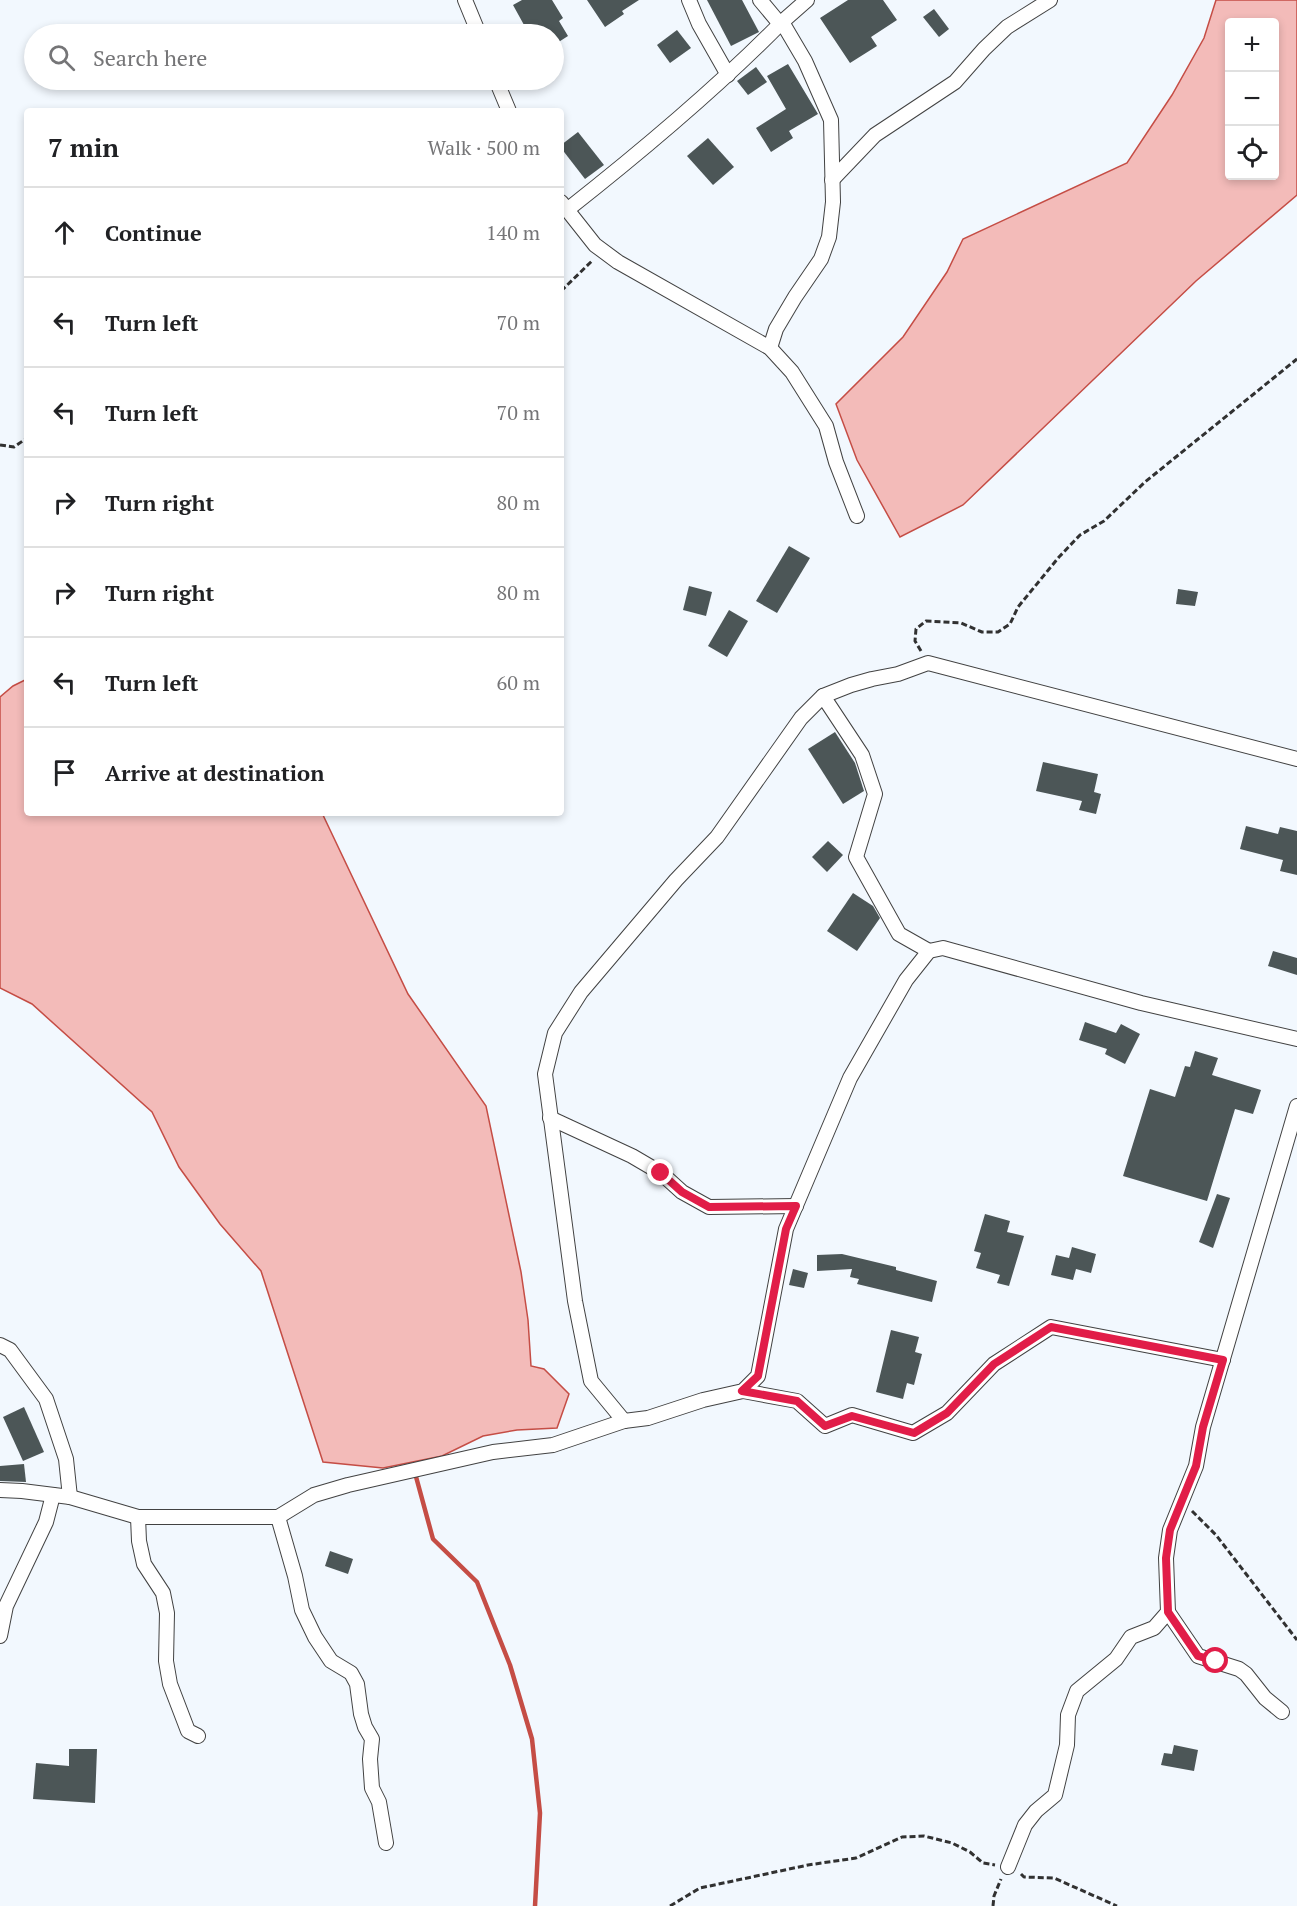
<!DOCTYPE html>
<html lang="en">
<head>
<meta charset="utf-8">
<style>
  :root { --surface:#fff; --page:#f2f2f2; --text:#202124; --muted:#757577; --line:#e0e0e0 }
  body { margin:0; font-family:"PT Serif",serif; background:var(--page); color:var(--text) }
  .controls { position:absolute; right:18px; top:18px; display:grid; overflow:hidden; border-radius:6px; box-shadow:0 3px 9px #0003 }
  .controls button { width:54px; height:54px; display:grid; place-items:center; padding:0; border:0; border-bottom:2px solid var(--line); background:var(--surface); color:var(--text); font:30px sans-serif }
  .stop { position:absolute; width:18px; height:18px; margin:-14px; border:4px solid #e11d48; border-radius:50%; background:#fff }
  .stop.end { background:#e11d48; border-color:#fff; box-shadow:0 2px 6px #0008 }
  .list { margin:0; padding:0; list-style:none }
  h2 { display:flex; justify-content:space-between; align-items:center; height:78px; margin:0; padding:0 24px; font-size:26px }
  h2 small { font-size:20px; font-weight:400; color:var(--muted) }
  .list li { display:grid; grid-template-columns:39px 1fr auto; gap:18px; align-items:center; box-sizing:border-box; height:90px; padding:0 24px; border-top:2px solid var(--line) }
  .list b { display:block; font-size:22px; white-space:nowrap }
  .list em { font-size:20px; font-style:normal; color:var(--muted) }
  .icon { flex:none; width:33px; height:33px; fill:none; stroke:currentColor; stroke-width:2; stroke-linecap:round; stroke-linejoin:round }
  .map { position:relative; flex:none; width:1297px; height:1906px; overflow:hidden }
  .search { position:absolute; background:var(--surface); box-shadow:0 3px 9px #0003; left:24px; top:24px; width:540px; height:66px; display:flex; align-items:center; gap:15px; box-sizing:border-box; padding:0 21px; border-radius:33px; color:var(--muted); font-size:22px }
  .panel { position:absolute; background:var(--surface); box-shadow:0 3px 9px #0003; left:24px; top:108px; width:540px; height:708px; border-radius:6px }
  .map>svg:first-child { display:block }
</style>
</head>
<body>
<div class="map">
<svg width="1297" height="1906" viewBox="0 0 1297 1906">
  <rect width="100%" height="100%" fill="#f2f8fe"/>
  <g fill="#f3bbb9" stroke="#c54d45" stroke-width="1.5" fill-rule="evenodd">
    <path d="M1216,0H1297V195L1196,281L963,505L900,537L857,460L836,404L903,337L947,272L963,239L1127,163L1172,95L1204,38ZM1230,22H1274V176H1230Z"/>
    <polygon points="27,679 27,813 322,813 408,994 486,1106 521,1272 528,1320 531,1366 544,1369 569,1394 557,1428 517,1430 483,1436 442,1456 383,1468 323,1462 261,1271 220,1224 179,1167 152,1112 32,1004 0,988 0,697 13,686"/>
  </g>
  <g fill="none" stroke-linecap="round" stroke-linejoin="round">
    <polyline stroke="#c54d45" stroke-width="4.5" points="415,1473 433,1539 477,1582 510,1665 532,1739 540,1813 535,1906"/>
  </g>
  <g fill="#4c5657">
    <polygon points="522,0 552,0 563,18 559,21 568,36 554,45 554,34 529,34 513,5"/>
    <polygon points="587,0 639,0 622,11 624,14 605,27"/>
    <polygon points="707,0 742,0 759,32 731,46"/>
    <polygon points="848,0 883,0 897,20 871,37 877,46 850,63 820,18"/>
    <polygon points="934,9 949,29 939,37 923,17"/>
    <polygon points="677,30 691,48 670,63 657,45"/>
    <polygon points="788,64 818,114 789,131 793,138 771,152 756,128 786,109 767,76"/>
    <polygon points="756,67 767,82 748,95 737,81"/>
    <polygon points="578,132 604,165 585,179 561,148 561,145"/>
    <polygon points="708,138 734,167 713,185 687,156"/>
    <polygon points="789,546 810,558 777,613 756,601"/>
    <polygon points="689,586 712,592 706,616 683,610"/>
    <polygon points="1178,589 1198,592 1195,606 1176,604"/>
    <polygon points="729,610 748,621 727,657 708,646"/>
    <polygon points="835,732 855,763 864,791 843,804 808,749"/>
    <polygon points="1043,762 1098,774 1094,792 1101,794 1096,814 1079,810 1082,801 1036,791"/>
    <polygon points="1246,826 1278,834 1280,827 1297,831 1297,875 1280,871 1283,860 1240,849"/>
    <polygon points="828,841 843,855 827,872 812,857"/>
    <polygon points="853,893 873,906 880,918 857,951 827,931"/>
    <polygon points="1273,951 1297,958 1297,975 1268,966"/>
    <polygon points="1085,1022 1116,1033 1121,1024 1140,1034 1125,1064 1105,1054 1107,1049 1079,1040"/>
    <polygon points="1195,1051 1218,1058 1212,1075 1261,1090 1253,1114 1235,1109 1207,1201 1123,1176 1150,1089 1175,1097 1185,1066 1190,1067"/>
    <polygon points="1217,1194 1230,1198 1213,1248 1199,1242"/>
    <polygon points="985,1214 1010,1221 1007,1232 1024,1236 1009,1286 997,1283 1000,1275 976,1268 981,1253 974,1251"/>
    <polygon points="1072,1247 1096,1254 1091,1273 1076,1269 1073,1280 1051,1275 1056,1255 1069,1258"/>
    <polygon points="842,1254 896,1267 896,1270 937,1281 932,1302 857,1284 859,1279 850,1277 852,1269 817,1271 817,1255"/>
    <polygon points="793,1269 808,1273 804,1288 789,1285"/>
    <polygon points="891,1330 919,1337 915,1352 922,1354 914,1385 907,1383 903,1399 876,1392"/>
    <polygon points="24,1407 44,1452 23,1461 3,1417"/>
    <polygon points="24,1464 26,1482 0,1481 0,1466"/>
    <polygon points="330,1551 353,1559 348,1574 325,1566"/>
    <polygon points="1174,1745 1198,1750 1194,1771 1161,1765 1164,1753 1172,1754"/>
    <polygon points="69,1749 97,1749 95,1803 33,1799 36,1763 69,1766"/>
  </g>
  <g fill="none" stroke-linecap="round" stroke-linejoin="round">
    <defs>
      <g id="street">
        <polyline points="465,0 479,34"/>
        <polyline points="689,0 699,24 728,75"/>
        <polyline points="760,0 780,24"/>
        <polyline points="496,80 509,111"/>
        <polyline points="832,180 875,135 955,82 984,49 1007,27 1050,0"/>
        <polyline points="561,202 595,245 618,262 770,348 792,372 826,426 836,462 857,516"/>
        <path d="M567,210C642,151 715,90 782,22"/>
        <polyline points="770,348 776,329 795,297 821,259 829,237 833,202 831,120 805,61 782,22 807,0"/>
        <polyline points="823,696 862,755 875,794 856,857 899,934 929,951"/>
        <polyline points="550,1118 632,1156 661,1173 682,1192 709,1207 796,1206"/>
        <polyline points="0,1345 10,1350 46,1399 66,1459 70,1497"/>
        <polyline points="743,1391 797,1401 825,1426 852,1415 913,1433 947,1413 994,1364 1051,1327 1223,1360"/>
        <polyline points="624,1421 591,1381 575,1301 545,1074 555,1033 581,992 676,880 717,837 801,718 823,696 851,685 872,679 898,674 928,663 1297,759"/>
        <polyline points="0,1490 22,1491 70,1497 138,1517 278,1517 314,1495 348,1485 493,1452 553,1445 624,1421 648,1418 703,1400 743,1391 758,1376 786,1229 850,1078 906,980 929,951 943,948 1141,1003 1297,1039"/>
        <polyline points="138,1517 139,1541 144,1564 163,1593 167,1613 166,1661 170,1684 188,1731 198,1736"/>
        <polyline points="278,1517 295,1576 302,1610 315,1637 331,1661 351,1673 357,1684 361,1714 365,1727 372,1739 370,1759 372,1788 379,1802 386,1843"/>
        <polyline points="1168,1612 1198,1656 1239,1669 1246,1674 1265,1698 1282,1712"/>
        <polyline points="0,1636 6,1606 46,1522 53,1495"/>
        <polyline points="1008,1867 1025,1825 1036,1811 1055,1795 1067,1745 1068,1715 1077,1691 1116,1659 1131,1637 1154,1628 1168,1612 1166,1558 1170,1530 1196,1466 1203,1427 1297,1106"/>
      </g>
    </defs>
    <use href="#street" stroke="#424242" stroke-width="16"/>
    <g stroke="#313131" stroke-width="3" stroke-dasharray="6 3" stroke-linecap="butt">
      <polyline points="561,291 593,260"/>
      <polyline points="0,445 14,447 27,438"/>
      <polyline points="921,651 915,641 916,629 926,621 961,623 982,632 998,632 1010,624 1018,607 1059,557 1080,535 1104,521 1145,482 1297,359"/>
      <polyline points="1192,1511 1216,1535 1297,1640"/>
      <polyline points="1021,1874 1024,1877 1054,1878 1117,1906"/>
      <polyline points="670,1906 700,1888 808,1865 856,1858 902,1837 924,1836 952,1843 970,1852 983,1863 995,1865"/>
      <polyline points="993,1906 994,1896 1001,1879"/>
    </g>
    <use href="#street" stroke="#fff" stroke-width="14"/>
  </g>
  <g fill="none" stroke-linecap="round" stroke-linejoin="round">
    <polyline stroke="#e11d48" stroke-width="8" points="661,1173 682,1192 709,1207 796,1206 786,1229 758,1376 742,1391 797,1401 825,1426 852,1416 914,1433 947,1413 994,1364 1051,1327 1223,1360 1203,1427 1196,1466 1170,1530 1166,1558 1168,1612 1198,1656 1216,1661"/>
  </g>
</svg>
<div class="controls">
<button>+</button>
<button>−</button>
<button><svg class="icon" aria-label="locate" viewBox="0 0 24 24"><circle cx="12" cy="12" r="6"/><path d="M12 2v4M12 18v4M2 12h4M18 12h4"/></svg></button>
</div>
<div class="stop" style="left:1216px;top:1661px"></div>
<div class="stop end" style="left:661px;top:1173px"></div>
<div class="search"><svg class="icon" aria-label="search" viewBox="0 0 24 24"><circle cx="10" cy="10" r="6"/><path d="M15 15l6 6"/></svg>Search here</div>
<section class="panel">
<h2>7 min<small>Walk · 500 m</small></h2>
<ul class="list">
<li><svg class="icon" aria-label="ahead" viewBox="0 0 24 24"><path d="M12 20V5M6 11l6-6 6 6"/></svg><div><b>Continue</b></div><em>140 m</em></li>
<li><svg class="icon" aria-label="left" viewBox="0 0 24 24"><path d="M17 20v-9H6M10 6l-5 5 5 5"/></svg><div><b>Turn left</b></div><em>70 m</em></li>
<li><svg class="icon" aria-label="left" viewBox="0 0 24 24"><path d="M17 20v-9H6M10 6l-5 5 5 5"/></svg><div><b>Turn left</b></div><em>70 m</em></li>
<li><svg class="icon" aria-label="right" viewBox="0 0 24 24"><path d="M7 20v-9h11M14 6l5 5-5 5"/></svg><div><b>Turn right</b></div><em>80 m</em></li>
<li><svg class="icon" aria-label="right" viewBox="0 0 24 24"><path d="M7 20v-9h11M14 6l5 5-5 5"/></svg><div><b>Turn right</b></div><em>80 m</em></li>
<li><svg class="icon" aria-label="left" viewBox="0 0 24 24"><path d="M17 20v-9H6M10 6l-5 5 5 5"/></svg><div><b>Turn left</b></div><em>60 m</em></li>
<li><svg class="icon" aria-label="arrive" viewBox="0 0 24 24"><path d="M6 21V4h12l-3 4 3 4H6"/></svg><div><b>Arrive at destination</b></div></li>
</ul>
</section>
</div>
</body>
</html>
